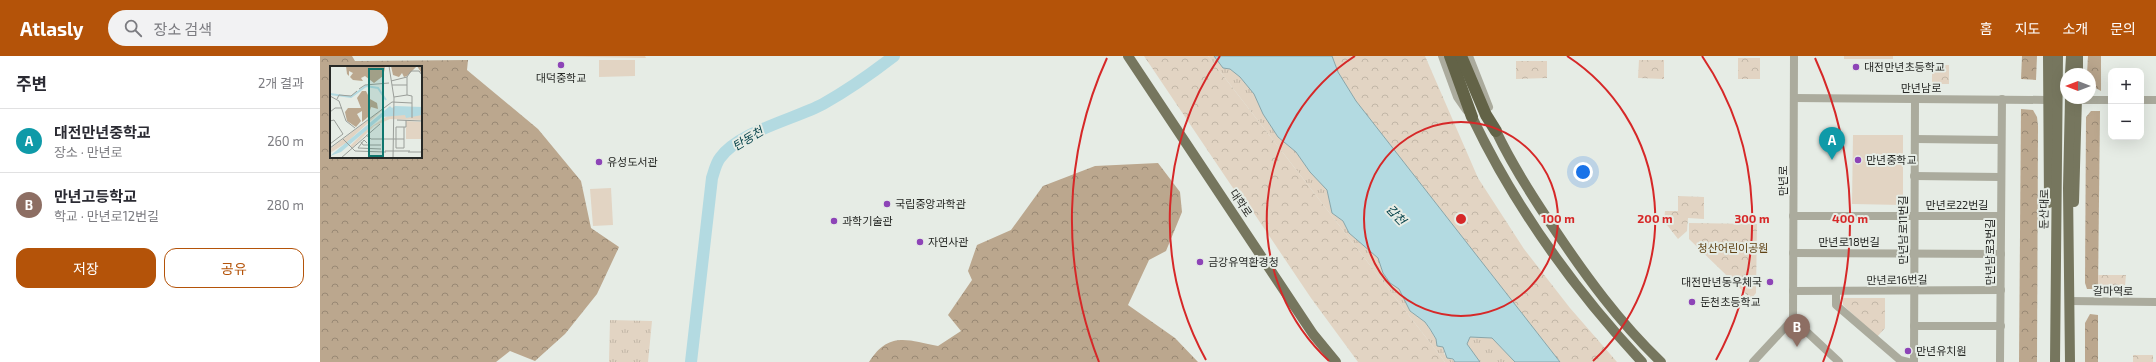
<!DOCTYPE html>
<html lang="ko">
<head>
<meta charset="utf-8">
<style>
  :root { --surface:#fff; --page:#f2f2f3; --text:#2b2b33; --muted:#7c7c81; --line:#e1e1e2; --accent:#b45309 }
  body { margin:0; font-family:"Exo 2","Noto Sans KR",sans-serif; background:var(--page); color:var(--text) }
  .controls { position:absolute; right:12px; top:12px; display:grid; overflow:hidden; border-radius:8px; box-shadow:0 4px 16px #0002 }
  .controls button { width:36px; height:36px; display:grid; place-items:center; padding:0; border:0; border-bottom:1px solid var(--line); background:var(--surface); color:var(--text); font:20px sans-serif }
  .compass { position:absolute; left:1740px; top:12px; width:36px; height:36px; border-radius:50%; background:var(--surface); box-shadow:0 4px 16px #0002; rotate:270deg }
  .you { position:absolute; left:1263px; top:116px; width:14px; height:14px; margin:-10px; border:3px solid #fff; border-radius:50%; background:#1a73e8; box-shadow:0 0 0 6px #1a73e833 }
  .badge { display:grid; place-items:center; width:26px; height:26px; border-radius:50%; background:var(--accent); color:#fff; font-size:13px; font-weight:700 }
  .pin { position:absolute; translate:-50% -33px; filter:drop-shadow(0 1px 2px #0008) }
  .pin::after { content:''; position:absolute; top:21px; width:14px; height:12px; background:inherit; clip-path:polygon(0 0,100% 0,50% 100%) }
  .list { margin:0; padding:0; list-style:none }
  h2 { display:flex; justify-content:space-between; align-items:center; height:52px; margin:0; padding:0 16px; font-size:17px }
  h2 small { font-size:13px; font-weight:400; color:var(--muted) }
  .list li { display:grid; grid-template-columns:26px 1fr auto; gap:12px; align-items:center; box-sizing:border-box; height:64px; padding:0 16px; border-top:1px solid var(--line) }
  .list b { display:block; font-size:15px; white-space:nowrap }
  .list p { margin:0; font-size:13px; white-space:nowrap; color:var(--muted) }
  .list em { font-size:13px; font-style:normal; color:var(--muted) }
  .actions { display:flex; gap:8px; padding:12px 16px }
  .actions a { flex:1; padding:9px 0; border:1px solid var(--accent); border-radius:12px; text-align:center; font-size:14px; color:var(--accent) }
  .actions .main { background:var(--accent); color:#fff }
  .icon { flex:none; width:22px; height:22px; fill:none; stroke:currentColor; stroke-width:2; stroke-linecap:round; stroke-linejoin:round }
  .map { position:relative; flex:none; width:1836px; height:306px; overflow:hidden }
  header { display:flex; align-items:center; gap:24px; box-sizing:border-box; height:56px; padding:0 20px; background:var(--accent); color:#fff }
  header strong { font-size:19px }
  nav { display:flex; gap:22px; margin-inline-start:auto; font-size:14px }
  .search { width:280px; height:36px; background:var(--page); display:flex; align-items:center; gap:10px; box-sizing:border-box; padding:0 14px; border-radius:22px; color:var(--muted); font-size:15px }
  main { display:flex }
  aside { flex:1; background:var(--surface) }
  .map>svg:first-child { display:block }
</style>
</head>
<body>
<header>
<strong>Atlasly</strong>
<div class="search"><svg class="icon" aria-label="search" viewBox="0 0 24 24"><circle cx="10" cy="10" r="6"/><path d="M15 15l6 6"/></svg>장소 검색</div>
<nav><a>홈</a><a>지도</a><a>소개</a><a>문의</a></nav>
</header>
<main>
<aside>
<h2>주변<small>2개 결과</small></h2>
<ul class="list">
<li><span class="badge" style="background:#0f9aa8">A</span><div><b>대전만년중학교</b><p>장소 · 만년로</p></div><em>260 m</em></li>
<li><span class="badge" style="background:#8d6e63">B</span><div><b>만년고등학교</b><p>학교 · 만년로12번길</p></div><em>280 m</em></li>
</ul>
<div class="actions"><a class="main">저장</a><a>공유</a></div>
</aside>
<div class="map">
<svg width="1836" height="306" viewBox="0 0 1836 306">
  <defs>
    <pattern id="grass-tufts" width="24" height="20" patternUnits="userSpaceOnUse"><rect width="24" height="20" fill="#e2d4c3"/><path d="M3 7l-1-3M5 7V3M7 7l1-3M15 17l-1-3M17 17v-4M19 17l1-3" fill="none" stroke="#c2b6a7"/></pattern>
    <pattern id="forest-crowns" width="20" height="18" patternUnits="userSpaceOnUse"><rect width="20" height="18" fill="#bba78e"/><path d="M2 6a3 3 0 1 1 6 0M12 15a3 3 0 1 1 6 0" fill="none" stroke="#988874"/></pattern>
    <pattern id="park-crowns" width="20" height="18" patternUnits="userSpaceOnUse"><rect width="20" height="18" fill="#e2d4c3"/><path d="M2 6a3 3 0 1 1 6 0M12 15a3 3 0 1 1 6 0" fill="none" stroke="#c2b6a7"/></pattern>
  </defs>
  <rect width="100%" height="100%" fill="#e6ece5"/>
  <g fill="url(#grass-tufts)">
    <polygon points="888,0 894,0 903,12 910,13 920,21 934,38 943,58 958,81 976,96 990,116 1007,134 1012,157 1023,165 1029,177 1058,202 1063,217 1079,233 1090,255 1105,266 1120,290 1123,291 1124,298 1135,306 1125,306"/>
    <polygon points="290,264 332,265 328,306 289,306"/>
    <polygon points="1150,281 1172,282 1195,306 1160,306 1147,288"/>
  </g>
  <g fill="url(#forest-crowns)" fill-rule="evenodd">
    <path d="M0,0H32L35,5L148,4L147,14L218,73L261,125L271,172L299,191L277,238L245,278L215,305L190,295L176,306H0ZM11,11H101V101H11Z"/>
    <polygon points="1702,0 1717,0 1716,24 1701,23"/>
    <polygon points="1768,0 1781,0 1781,35 1770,29 1770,18 1767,18"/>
    <polygon points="1701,53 1713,54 1717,61 1718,70 1717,306 1699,306"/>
    <polygon points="1771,55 1780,55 1778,233 1767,233 1765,227 1766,61"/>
    <path d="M838,107L860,136L862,156L846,195L829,204L808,249L855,282L878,306H549C569,275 587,284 618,290L641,275L628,259L652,224L648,215L657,189L691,174L723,130L775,110Z"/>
    <polygon points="1770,258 1778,259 1778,306 1765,306 1765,267"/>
  </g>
  <g fill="url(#park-crowns)">
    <polygon points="824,0 888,0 1125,306 1038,306 991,242 925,144 917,138"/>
    <polygon points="1012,0 1105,0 1158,122 1204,193 1250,252 1297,306 1240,306 1036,45 1018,16"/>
    <rect x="1418" y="2" width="22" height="21"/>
    <polygon points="1319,4 1344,4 1344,23 1318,22"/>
    <polygon points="1196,5 1227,5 1227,22 1196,23"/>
    <rect x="1612" y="9" width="17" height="19"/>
    <polygon points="1358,140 1384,141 1384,163 1368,162 1367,175 1358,183 1344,165 1345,155 1358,155"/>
    <polygon points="1369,167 1437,168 1436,237 1431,243 1369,183"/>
    <polygon points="1778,219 1806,219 1805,230 1803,233 1778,233"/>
    <polygon points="1523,242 1565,242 1565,272 1557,281 1523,249"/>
    <rect x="1813" y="299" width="20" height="7"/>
  </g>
  <g fill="#e2d4c3">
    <polygon points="223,0 325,0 326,2"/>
    <rect x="1524" y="0" width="49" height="3"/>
    <polygon points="279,4 315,4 315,20 279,21"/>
    <polygon points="1533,79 1583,79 1583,149 1532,148"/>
    <polygon points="291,132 293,169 273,170 270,133"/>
  </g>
  <polygon fill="#b3dae1" stroke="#89a5a9" points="894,0 1012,0 1018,16 1036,45 1240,306 1195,306 1172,282 1150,281 1147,288 1160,306 1135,306 1133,303 1127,302 1123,291 1117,290 1116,283 1110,273 1105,266 1090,255 1079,233 1070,227 1063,217 1058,202 1029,177 1023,165 1012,157 1007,134 990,116 976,96 958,81 943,58 934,38 920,21 910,13 903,12"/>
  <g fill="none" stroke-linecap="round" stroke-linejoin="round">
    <path stroke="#b3dae1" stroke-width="12" d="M371,306L392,122C394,116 396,107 400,102C418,76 475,63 503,48C528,34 552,17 574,0"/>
    <g stroke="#abab9d" stroke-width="8">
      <polyline points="1122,0 1137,41 1146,54"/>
      <polyline points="1149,0 1169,51"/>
      <polyline points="1474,42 1728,44"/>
      <polyline points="1757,44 1791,44"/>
      <polyline points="1821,44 1836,44"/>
      <polyline points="1595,83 1681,84"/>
      <polyline points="1594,120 1681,121"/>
      <polyline points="1473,160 1681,160"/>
      <polyline points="1473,197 1681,198"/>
      <polyline points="1473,235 1681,234"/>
      <polyline points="1516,236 1516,249 1580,304 1588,306"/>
      <polyline points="1749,245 1836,246"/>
      <polyline points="1473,263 1519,306"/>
      <polyline points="1594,270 1681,270"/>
      <polyline points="1433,306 1473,263 1474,0"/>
      <polyline points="1594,306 1595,43"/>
      <polyline points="1680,306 1682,43"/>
    </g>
    <g stroke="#76765e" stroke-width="10">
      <polyline points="808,0 993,278 1016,306"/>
      <polyline points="1728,0 1729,147"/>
      <polyline points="1750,18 1751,0"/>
      <polyline points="1758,18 1758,0"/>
      <path d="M1152,61C1195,151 1254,233 1322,306"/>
      <path d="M1176,75C1192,109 1212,140 1233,171C1265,219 1299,266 1341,306"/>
      <polyline points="1754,146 1757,42"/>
      <polyline points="1735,306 1738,0"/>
      <polyline points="1750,306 1748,132 1750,42"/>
    </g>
    <g stroke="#636347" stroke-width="12">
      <polyline points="1130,0 1152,61"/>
      <polyline points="1141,0 1166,59 1176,75"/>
    </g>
  </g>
  <g fill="none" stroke="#d62828" stroke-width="2">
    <circle cx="1141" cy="163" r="97"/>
    <path d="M1009 305A194 194 0 0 1 1035 0M1247 0A194 194 0 0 1 1273 305"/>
    <path d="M886 304A291 291 0 0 1 900 0M1382 0A291 291 0 0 1 1396 304"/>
    <path d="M779 306A389 389 0 0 1 787 2M1495 2A389 389 0 0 1 1503 306"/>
  </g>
  <g fill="#8d44b7" stroke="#e6ece5" stroke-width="1.5">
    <circle cx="241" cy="9" r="4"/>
    <circle cx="1536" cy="11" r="4"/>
    <circle cx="1538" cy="104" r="4"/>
    <circle cx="279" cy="106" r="4"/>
    <circle cx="567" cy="148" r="4"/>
    <circle cx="514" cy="165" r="4"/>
    <circle cx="600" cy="186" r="4"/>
    <circle cx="880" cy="206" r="4"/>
    <circle cx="1450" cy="226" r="4"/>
    <circle cx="1372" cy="246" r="4"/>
    <circle cx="1588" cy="295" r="4"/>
  </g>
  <g text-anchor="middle" stroke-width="4" stroke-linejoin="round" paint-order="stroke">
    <g font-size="11" fill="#272926" stroke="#e6ece5" text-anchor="start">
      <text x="1544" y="15">대전만년초등학교</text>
      <text x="241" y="26" text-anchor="middle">대덕중학교</text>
      <text x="1546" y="108">만년중학교</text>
      <text x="287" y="110">유성도서관</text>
      <text x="575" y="152">국립중앙과학관</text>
      <text x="522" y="169">과학기술관</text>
      <text x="608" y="190">자연사관</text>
      <text x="888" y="210">금강유역환경청</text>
      <text x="1442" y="230" text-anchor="end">대전만년동우체국</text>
      <text x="1380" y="250">둔천초등학교</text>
      <text x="1596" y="299">만년유치원</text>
    </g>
    <g font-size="11" fill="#272926" stroke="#e6ece5">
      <text x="1601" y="36">만년남로</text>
      <text transform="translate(1463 125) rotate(-90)" y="4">만년로</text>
      <text transform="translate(921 147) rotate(56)" y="4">대학로</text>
      <text x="1637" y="153">만년로22번길</text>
      <text transform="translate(1724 153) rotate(-89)" y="4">둔산대로</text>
      <text transform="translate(1583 174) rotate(-90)" y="4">만년남로11번길</text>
      <text x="1529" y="190">만년로18번길</text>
      <text transform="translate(1670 196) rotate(-90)" y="4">만년남로3번길</text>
      <text transform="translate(1577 224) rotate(-1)" y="4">만년로16번길</text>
      <text transform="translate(1793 235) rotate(1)" y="4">갈마역로</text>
    </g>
    <g font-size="11" fill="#604215" stroke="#e6ece5">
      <text x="1413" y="196">청산어린이공원</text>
    </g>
    <g font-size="12" font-style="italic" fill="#05424a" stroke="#e6ece5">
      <text transform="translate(428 83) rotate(-31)" y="4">탄동천</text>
      <text transform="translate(1076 159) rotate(46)" y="4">갑천</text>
    </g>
  </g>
  <g transform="translate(10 10)">
    <rect width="92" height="92" fill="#e6ece5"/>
    <path d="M16,0H54L55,2L53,10L44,17L35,10L31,12L33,15L23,14L20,11L23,7L19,5V10L17,8ZM61,0H92V8L87,0L77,10L74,11L72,7L69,11L63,9ZM32,25H36L40,33L47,37L48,43L41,41L38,51L32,56V45L27,48L31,55L26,61L17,55L15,46L18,42H31L27,32Z" fill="#bba78e"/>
    <path d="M58,39L16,77L0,87V83ZM59,49H92V54L60,53L44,60L22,82L20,80L36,64Z" fill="#e2d4c3"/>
    <path d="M76,55L92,56V73H76Z" fill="#e2d4c3"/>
    <path d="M60,40L62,42L65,40L92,41V49L76,52L75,49L52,51L11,86L0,90Z" fill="#b3dae1"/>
    <path fill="none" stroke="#b3dae1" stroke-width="2" d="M0,28L21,31L36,20L48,22L56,34"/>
    <path fill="none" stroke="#9a9e99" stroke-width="1" d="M59,0L64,32L63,92M77,11V29L82,30V52M61,15L77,11L81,5H89L92,9M62,19H77M29,23L35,19L59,17M0,30L9,35L16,55L25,62M64,31L77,29M7,33L9,29L21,30L27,25M0,46L5,42H12M67,54L92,55M0,55L4,54L13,68L0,78M66,61V82H74M66,61H76V54M74,61V82M36,69L41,73H74M13,73L25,85L56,86M31,76L33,79H51M37,77L34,74L28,82L51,83M0,82L62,36L82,37M55,85H80M78,86H92M11,92L50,58"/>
    <path fill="#0f766e" fill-opacity="0.15" stroke="#0f766e" stroke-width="2" d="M39,3H53V90H39Z"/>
    <rect width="92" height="92" fill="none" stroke="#272926" stroke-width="2"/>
  </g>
  <circle cx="1141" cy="163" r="6" fill="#d62828" stroke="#e6ece5" stroke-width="2"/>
  <g font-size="12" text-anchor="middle" font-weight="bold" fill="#d62828" stroke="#e6ece5" stroke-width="4" stroke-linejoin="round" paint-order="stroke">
    <text x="1238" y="167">100 m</text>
    <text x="1335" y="167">200 m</text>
    <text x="1432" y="167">300 m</text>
    <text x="1530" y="167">400 m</text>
  </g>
</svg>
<div class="controls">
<button>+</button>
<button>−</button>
</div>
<svg class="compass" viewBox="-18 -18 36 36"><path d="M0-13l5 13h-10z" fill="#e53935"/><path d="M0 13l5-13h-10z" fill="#7c7c81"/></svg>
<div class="you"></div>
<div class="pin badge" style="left:1512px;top:104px;background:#0f9aa8">A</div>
<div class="pin badge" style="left:1477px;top:291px;background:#8d6e63">B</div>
</div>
</main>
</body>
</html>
